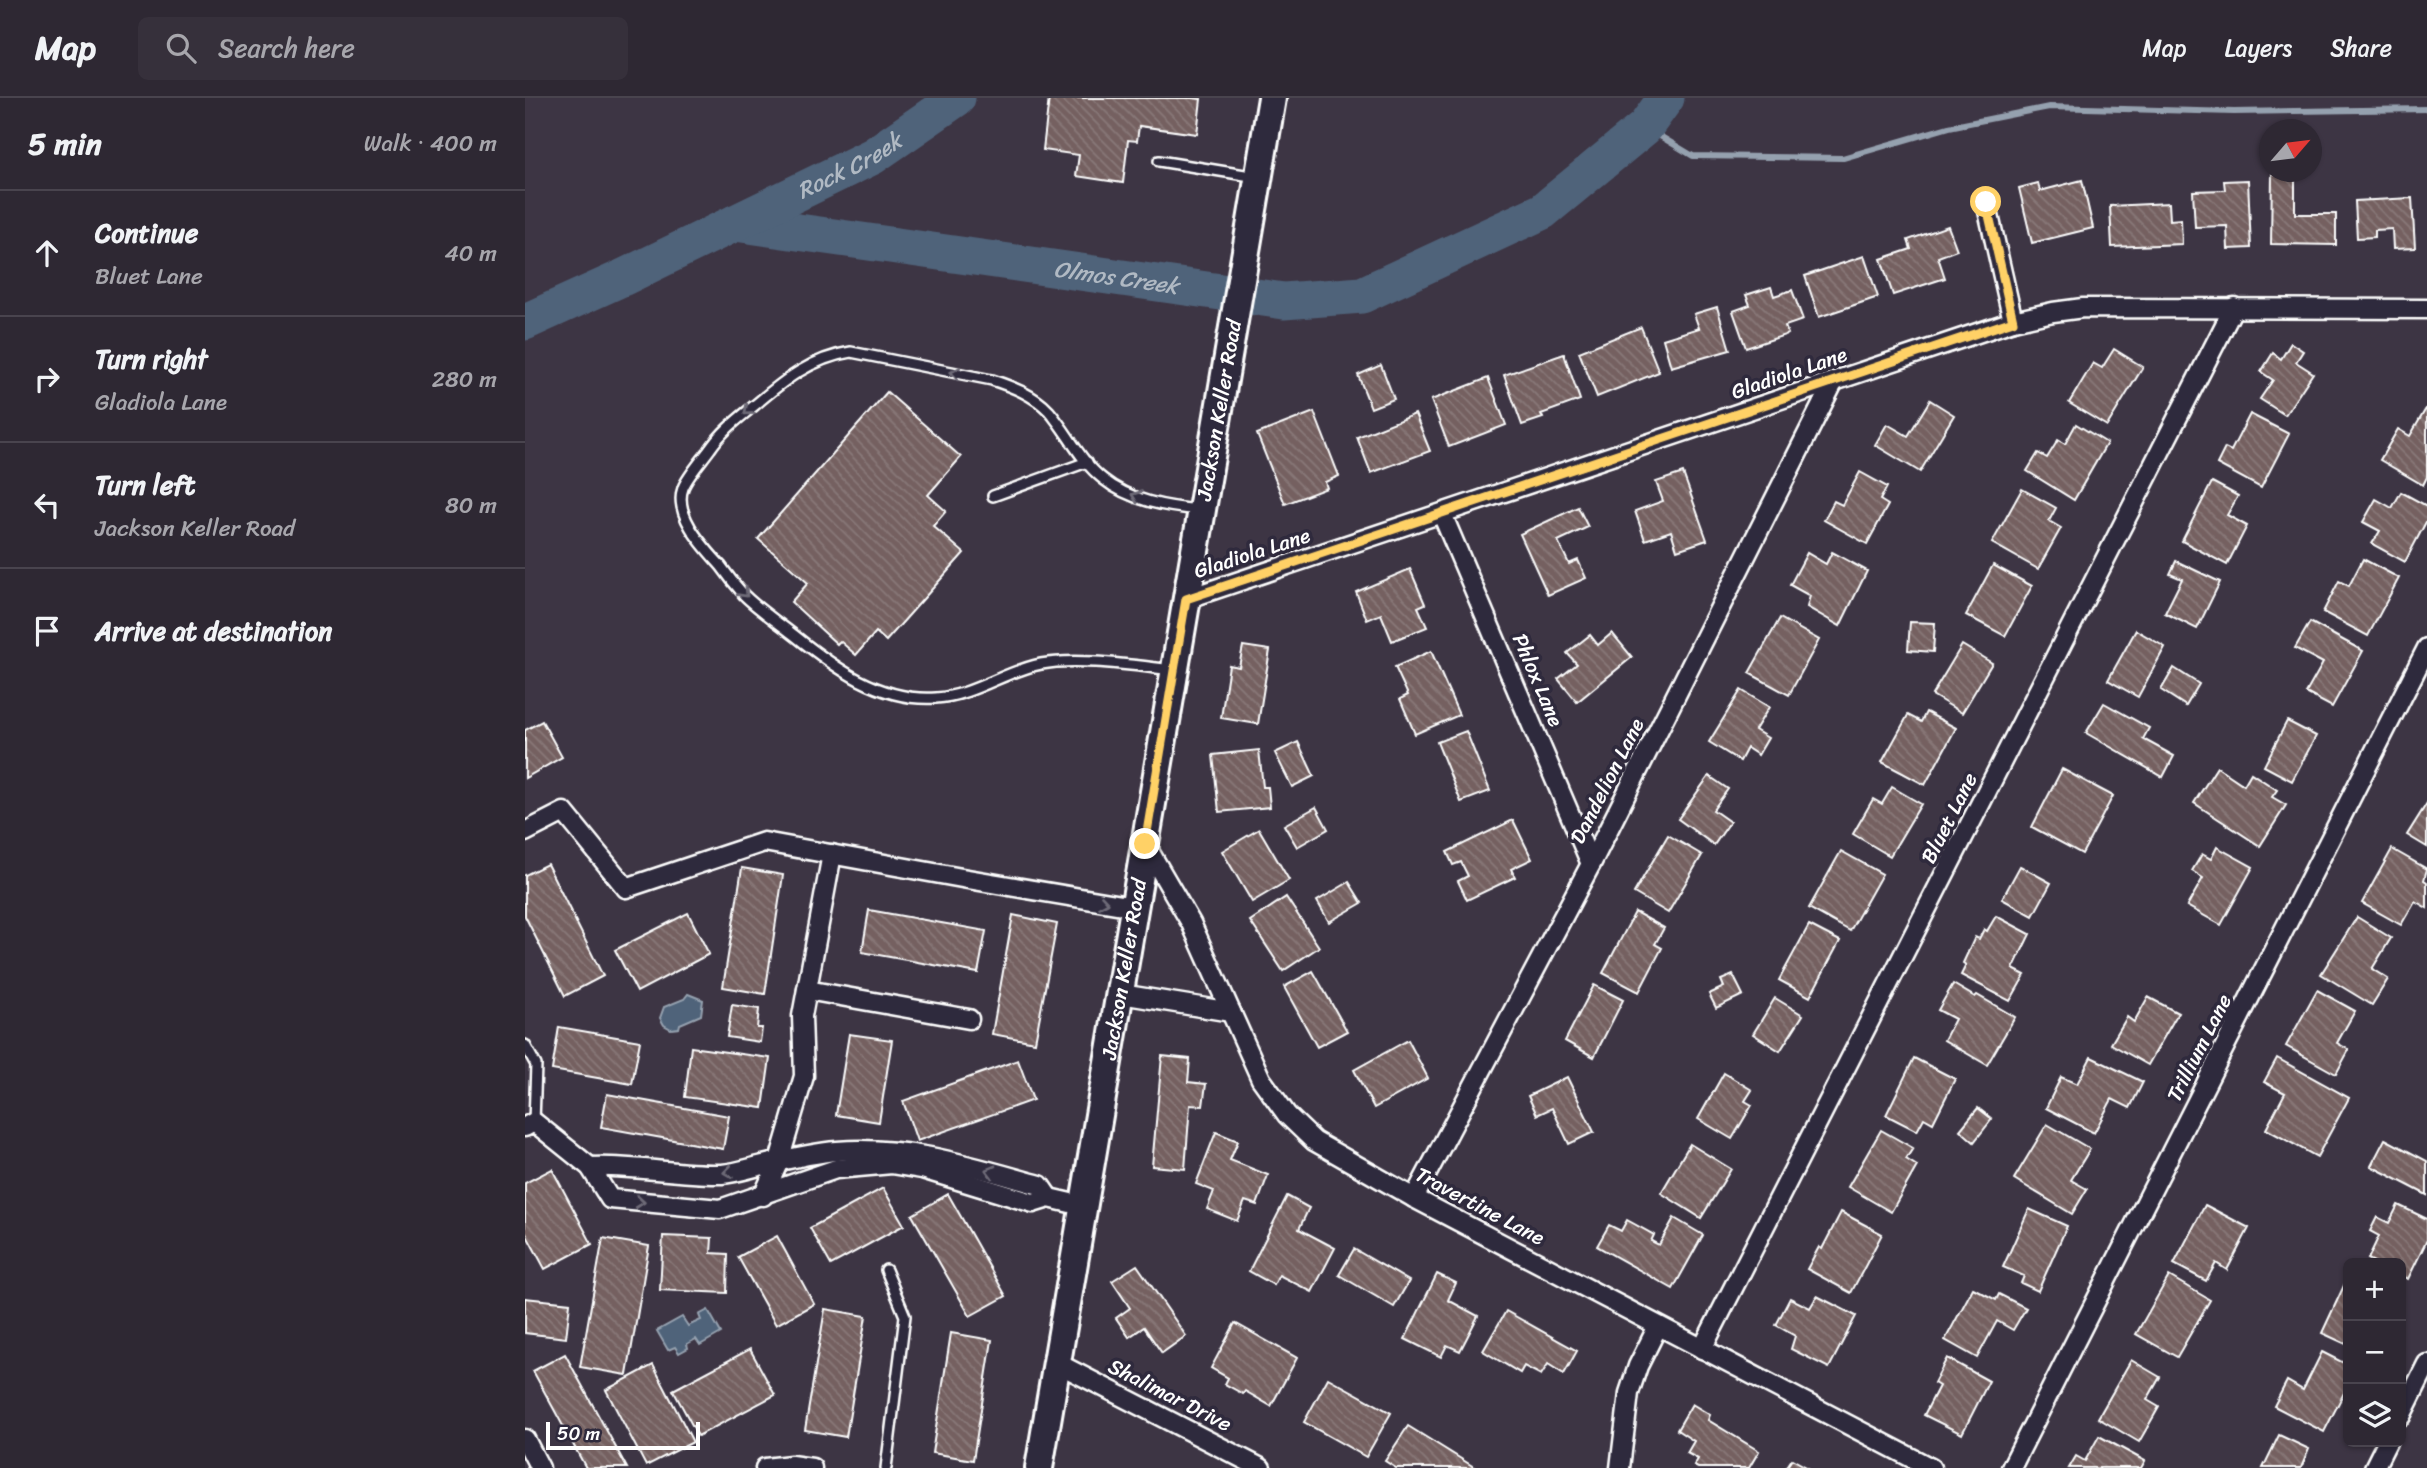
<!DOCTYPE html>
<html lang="en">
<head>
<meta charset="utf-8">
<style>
  :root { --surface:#2e2833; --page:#36303b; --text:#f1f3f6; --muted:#a7a6ac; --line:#49444e }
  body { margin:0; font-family:Sriracha,sans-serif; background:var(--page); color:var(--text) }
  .controls { position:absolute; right:21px; bottom:21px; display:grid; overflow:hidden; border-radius:10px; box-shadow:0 2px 5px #0004 }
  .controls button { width:63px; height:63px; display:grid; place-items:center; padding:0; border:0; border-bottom:2px solid var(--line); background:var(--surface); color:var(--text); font:35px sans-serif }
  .compass { position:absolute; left:1734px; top:21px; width:63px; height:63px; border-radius:50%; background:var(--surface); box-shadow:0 2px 5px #0004; rotate:62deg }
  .scale { position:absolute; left:21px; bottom:18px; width:154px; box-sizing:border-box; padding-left:7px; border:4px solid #fff; border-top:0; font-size:19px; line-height:24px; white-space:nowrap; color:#fff; -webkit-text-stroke:5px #2f2a3d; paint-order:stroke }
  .stop { position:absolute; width:21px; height:21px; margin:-16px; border:5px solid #ffd166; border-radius:50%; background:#fff }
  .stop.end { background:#ffd166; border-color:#fff; box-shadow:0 2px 7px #0008 }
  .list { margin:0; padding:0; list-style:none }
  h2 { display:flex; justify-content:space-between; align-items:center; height:91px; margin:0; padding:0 28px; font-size:30px }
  h2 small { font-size:23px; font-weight:400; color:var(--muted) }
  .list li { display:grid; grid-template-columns:46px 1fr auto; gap:21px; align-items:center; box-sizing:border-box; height:126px; padding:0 28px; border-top:2px solid var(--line) }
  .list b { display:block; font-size:26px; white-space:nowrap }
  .list p { margin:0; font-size:23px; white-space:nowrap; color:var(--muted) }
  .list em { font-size:23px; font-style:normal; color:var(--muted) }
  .icon { flex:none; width:38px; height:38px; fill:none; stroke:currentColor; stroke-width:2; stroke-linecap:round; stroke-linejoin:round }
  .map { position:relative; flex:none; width:1902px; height:1370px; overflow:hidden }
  header { display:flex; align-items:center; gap:42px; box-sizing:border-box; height:98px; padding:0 35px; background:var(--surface); border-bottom:2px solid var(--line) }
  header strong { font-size:33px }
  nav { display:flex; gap:38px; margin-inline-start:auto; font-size:24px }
  .search { width:490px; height:63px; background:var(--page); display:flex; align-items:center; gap:18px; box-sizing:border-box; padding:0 24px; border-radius:10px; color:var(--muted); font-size:26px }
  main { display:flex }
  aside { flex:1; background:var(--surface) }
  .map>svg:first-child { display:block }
</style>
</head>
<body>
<header>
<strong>Map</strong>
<div class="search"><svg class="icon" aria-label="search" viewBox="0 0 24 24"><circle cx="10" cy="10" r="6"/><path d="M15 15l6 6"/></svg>Search here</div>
<nav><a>Map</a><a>Layers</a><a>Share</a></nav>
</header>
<main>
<aside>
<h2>5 min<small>Walk · 400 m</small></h2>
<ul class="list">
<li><svg class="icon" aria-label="ahead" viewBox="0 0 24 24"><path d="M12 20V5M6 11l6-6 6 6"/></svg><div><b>Continue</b><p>Bluet Lane</p></div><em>40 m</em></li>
<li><svg class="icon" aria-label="right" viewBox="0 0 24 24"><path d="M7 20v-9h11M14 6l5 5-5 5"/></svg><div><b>Turn right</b><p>Gladiola Lane</p></div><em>280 m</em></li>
<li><svg class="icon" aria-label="left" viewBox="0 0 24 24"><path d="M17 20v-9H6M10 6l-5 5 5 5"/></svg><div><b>Turn left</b><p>Jackson Keller Road</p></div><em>80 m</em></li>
<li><svg class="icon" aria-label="arrive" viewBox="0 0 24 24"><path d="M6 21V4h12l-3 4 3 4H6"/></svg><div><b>Arrive at destination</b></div></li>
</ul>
</aside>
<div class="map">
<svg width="1902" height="1370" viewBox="0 0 1902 1370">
  <defs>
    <pattern id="building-back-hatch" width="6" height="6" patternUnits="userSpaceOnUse" patternTransform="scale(1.75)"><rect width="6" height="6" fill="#746161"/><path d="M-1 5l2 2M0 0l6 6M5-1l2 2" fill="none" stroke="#897979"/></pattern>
  </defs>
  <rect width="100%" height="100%" fill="#3d3544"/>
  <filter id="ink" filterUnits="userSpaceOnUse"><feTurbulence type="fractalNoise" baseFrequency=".0143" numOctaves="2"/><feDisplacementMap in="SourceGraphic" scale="14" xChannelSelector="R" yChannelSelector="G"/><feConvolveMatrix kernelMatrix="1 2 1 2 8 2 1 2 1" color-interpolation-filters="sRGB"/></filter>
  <g filter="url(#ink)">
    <g fill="#4f637a" stroke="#95a1af" stroke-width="2">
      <polygon points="163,896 178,902 176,917 155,926 154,930 146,931 139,927 135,920 139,909 159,901"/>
      <polygon points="183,1212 196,1235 175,1247 171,1241 162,1246 163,1250 154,1255 150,1249 143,1252 132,1233 157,1219 163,1228 176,1222 174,1217"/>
    </g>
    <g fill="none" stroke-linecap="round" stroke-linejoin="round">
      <polyline stroke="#95a1af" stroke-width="6" points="1120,29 1168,58 1318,60 1424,29 1524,9 1709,14 1902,11"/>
      <g stroke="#4f637a" stroke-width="37">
        <path id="s1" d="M210,125L759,203L837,197L1018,113L1120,29L1141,0"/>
        <path id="s2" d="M0,224L97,180L348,58L432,0"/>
      </g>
    </g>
    <g fill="url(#building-back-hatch)" stroke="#fff" stroke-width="2">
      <polygon points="524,0 666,0 676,1 672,36 614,28 612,43 603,42 598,85 551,78 554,57 518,52"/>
      <polygon points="1747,76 1770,76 1770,116 1811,116 1811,147 1746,146"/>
      <polygon points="1557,82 1568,130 1507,145 1494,90 1513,85 1515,93"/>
      <polygon points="1723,82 1726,150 1703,151 1702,128 1670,129 1668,93 1700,92 1699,83"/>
      <polygon points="1887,100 1890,150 1868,151 1867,131 1850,132 1850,139 1832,140 1830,103"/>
      <polygon points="1644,105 1645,122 1656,121 1657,146 1587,149 1585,108"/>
      <polygon points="1423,128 1432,152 1413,159 1420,180 1368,197 1356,161 1386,151 1383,142"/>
      <polygon points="1339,158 1353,199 1294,219 1280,178"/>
      <polygon points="1246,189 1249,198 1267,192 1278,222 1260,228 1263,236 1221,250 1208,213 1225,207 1221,197"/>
      <polygon points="1192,209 1205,252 1146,269 1138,241 1174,230 1169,216"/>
      <polygon points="1116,229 1134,274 1072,299 1054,254"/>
      <polygon points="1766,245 1778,253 1771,264 1788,275 1760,317 1735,301 1748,282 1736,274 1748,255 1756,261"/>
      <polygon points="1589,251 1618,269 1582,328 1544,305 1568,265 1577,270"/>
      <polygon points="1039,256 1055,302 1016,316 1018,320 997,327 979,277"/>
      <polygon points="856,267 869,301 846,310 833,277"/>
      <polygon points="963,280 981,327 924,349 906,302"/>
      <polygon points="362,294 436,359 403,397 421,413 408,428 439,455 361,543 351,534 331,557 315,543 312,546 266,504 283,485 233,441"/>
      <polygon points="1405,302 1429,317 1395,374 1350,347 1362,326 1383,338"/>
      <polygon points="1902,309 1902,379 1898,387 1855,362 1873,331 1885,338"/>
      <polygon points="789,314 814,378 800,384 802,390 760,406 732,336"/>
      <polygon points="890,316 905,353 846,375 832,339"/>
      <polygon points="1725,316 1764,336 1736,390 1692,366 1700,350 1706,353"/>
      <polygon points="1551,326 1582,345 1549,402 1502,373 1513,355 1522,360 1533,342 1540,346"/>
      <polygon points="1335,374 1362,389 1355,402 1363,407 1342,446 1299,422 1309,403 1317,407"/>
      <polygon points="1158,375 1182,442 1152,452 1146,433 1120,442 1110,413 1138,403 1131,384"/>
      <polygon points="1687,384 1713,398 1702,417 1722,428 1702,467 1657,443"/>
      <polygon points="1497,391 1531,410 1524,423 1536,430 1513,471 1467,445"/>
      <polygon points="1876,394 1902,408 1902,422 1880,464 1847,446 1855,433 1838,424 1851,401 1867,410"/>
      <polygon points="1053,409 1063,429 1033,443 1044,466 1053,462 1061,480 1023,497 995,436"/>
      <polygon points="1307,454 1342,473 1315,528 1282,509 1285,498 1265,487 1282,455 1301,466"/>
      <polygon points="1838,461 1874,480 1843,538 1798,514 1814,483 1824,488"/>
      <polygon points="1651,463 1695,484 1672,531 1640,515 1657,481 1645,476"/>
      <polygon points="1468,467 1507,488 1480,538 1441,517"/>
      <polygon points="885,471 900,506 893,509 902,529 867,543 856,516 842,522 831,494"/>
      <polygon points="1255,520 1294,542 1264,597 1224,575"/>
      <polygon points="1385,524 1410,525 1408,554 1383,552"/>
      <polygon points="1785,524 1838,553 1807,609 1781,595 1798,565 1770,550"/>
      <polygon points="1611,532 1640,549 1613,599 1583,582"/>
      <polygon points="1087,535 1107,559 1052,604 1033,581 1052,566 1042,555 1065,537 1073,547"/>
      <polygon points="1437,547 1467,565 1437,615 1407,597"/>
      <polygon points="718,548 745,552 733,626 696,620 704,567 714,569"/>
      <polygon points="906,553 934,617 890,636 875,601 883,597 870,569"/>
      <polygon points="1649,570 1674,586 1661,608 1636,592"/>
      <polygon points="1216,592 1244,609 1230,632 1243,640 1233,657 1222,650 1215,663 1184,644"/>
      <polygon points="1579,605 1624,630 1618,641 1649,658 1638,679 1561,635"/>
      <polygon points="1401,614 1431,630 1400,687 1357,664 1383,617 1396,624"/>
      <polygon points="17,623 37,659 0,680 0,632"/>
      <polygon points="1762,623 1791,638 1767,683 1739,668"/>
      <polygon points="941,633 965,693 936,704 912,644"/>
      <polygon points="773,644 789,678 767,689 750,655"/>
      <polygon points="734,652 738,689 743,689 745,709 694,714 688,657"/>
      <polygon points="1692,669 1719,687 1726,675 1752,692 1747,699 1761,707 1735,748 1669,705"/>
      <polygon points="1537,671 1588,698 1557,756 1507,729"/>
      <polygon points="1184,678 1203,691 1188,712 1205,724 1189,747 1153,721"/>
      <polygon points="1367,689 1396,706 1365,758 1328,736 1348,701 1357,706"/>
      <polygon points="1902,705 1902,749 1882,737"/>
      <polygon points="791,709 803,731 772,749 759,727"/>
      <polygon points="988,722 1007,761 986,771 990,779 942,802 933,783 943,778 936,764 928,767 922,754"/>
      <polygon points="734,731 764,782 727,804 697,753"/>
      <polygon points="1143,737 1177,757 1143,815 1109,795"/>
      <polygon points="1692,749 1728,769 1696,827 1662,808 1678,780 1667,773 1677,756 1686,761"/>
      <polygon points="1867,751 1902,771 1899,782 1902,784 1902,810 1890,803 1876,827 1837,805"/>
      <polygon points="1316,753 1357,776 1325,833 1284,810"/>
      <polygon points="22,766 78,878 40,898 0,818 0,777"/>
      <polygon points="1495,768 1526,785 1508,818 1477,801"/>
      <polygon points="217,770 258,777 240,896 198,889"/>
      <polygon points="824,784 837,805 804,824 792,803"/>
      <polygon points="761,799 794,849 758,873 725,823"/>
      <polygon points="344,812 461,833 453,875 337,854"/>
      <polygon points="1110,814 1139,830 1130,846 1137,850 1114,894 1078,875"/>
      <polygon points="163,815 184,856 112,894 90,852"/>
      <polygon points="488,817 532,826 510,944 467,936"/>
      <polygon points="1471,818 1505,836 1488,871 1500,877 1485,903 1436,877 1441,867 1438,865 1450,839 1454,841 1459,831 1462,833"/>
      <polygon points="1832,819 1866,840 1847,871 1863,881 1847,907 1796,876"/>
      <polygon points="1284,827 1315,843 1285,899 1254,882"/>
      <polygon points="788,873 822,933 792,949 759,889"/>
      <polygon points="1208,877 1218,897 1191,910 1184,896 1199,889 1196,882"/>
      <polygon points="1428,886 1450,899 1452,897 1490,919 1462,967 1419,942 1430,921 1413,912"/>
      <polygon points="1069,887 1098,902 1069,959 1040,943"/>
      <polygon points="1792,892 1830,913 1812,945 1824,952 1811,976 1761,948"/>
      <polygon points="1623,899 1653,915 1623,967 1586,946 1602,919 1609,924"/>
      <polygon points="1250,900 1278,917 1255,953 1228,936"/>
      <polygon points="207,907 234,911 232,930 237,930 235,944 202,939"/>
      <polygon points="34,929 115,943 107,986 27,972"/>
      <polygon points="324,936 367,942 354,1024 311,1017"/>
      <polygon points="883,942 903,980 849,1010 829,972"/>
      <polygon points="166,949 245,960 238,1010 160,999"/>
      <polygon points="637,958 665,961 663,984 681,986 678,1008 665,1007 660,1071 627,1068"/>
      <polygon points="1566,959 1618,984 1605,1010 1587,1001 1569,1035 1521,1010 1536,979 1552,986"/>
      <polygon points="1389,960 1430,981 1408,1025 1399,1020 1392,1033 1361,1017"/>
      <polygon points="1752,960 1824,1000 1792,1059 1741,1031 1760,995 1739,984"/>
      <polygon points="493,962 508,1002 392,1043 378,1003"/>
      <polygon points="1199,975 1227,992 1220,1003 1227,1007 1207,1041 1173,1021"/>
      <polygon points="1042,979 1069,1034 1044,1046 1027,1010 1012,1017 1003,998"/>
      <polygon points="82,996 204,1018 198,1051 76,1029"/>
      <polygon points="1453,1010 1467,1021 1449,1044 1435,1032"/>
      <polygon points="1522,1026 1565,1051 1546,1082 1562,1091 1547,1116 1489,1081"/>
      <polygon points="1356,1032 1388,1050 1381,1061 1392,1068 1366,1114 1323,1089"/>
      <polygon points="691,1034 713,1043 705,1062 743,1077 732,1107 720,1103 712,1123 682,1111 689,1093 671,1086"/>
      <polygon points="1860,1041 1902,1063 1902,1097 1846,1068"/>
      <polygon points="1165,1046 1206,1071 1176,1120 1136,1095"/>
      <polygon points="27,1071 67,1146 20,1171 0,1134 0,1085"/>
      <polygon points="358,1090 379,1127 306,1167 285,1130"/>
      <polygon points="423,1096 481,1198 445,1218 387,1117"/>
      <polygon points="762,1098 784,1110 774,1131 810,1150 787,1194 754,1177 749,1187 724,1173"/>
      <polygon points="1680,1107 1724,1130 1702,1172 1691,1165 1681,1183 1649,1166"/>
      <polygon points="1873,1107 1902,1121 1902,1142 1883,1181 1876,1178 1876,1165 1851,1165 1843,1161 1854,1138 1845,1133 1852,1119 1864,1125"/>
      <polygon points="1504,1111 1542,1128 1513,1193 1496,1185 1499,1178 1478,1169"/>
      <polygon points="1316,1114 1357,1136 1326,1195 1282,1171 1294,1149 1297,1151"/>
      <polygon points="1149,1120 1178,1137 1148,1191 1072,1148 1084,1127 1096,1133 1102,1122 1129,1137 1126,1143 1134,1147"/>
      <polygon points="138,1138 187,1140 186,1155 203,1156 202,1195 135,1192"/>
      <polygon points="252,1138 289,1206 251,1227 213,1159"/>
      <polygon points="78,1140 124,1148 102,1277 55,1269"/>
      <polygon points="829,1151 884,1183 869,1209 814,1177"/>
      <polygon points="612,1167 661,1238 637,1255 619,1229 604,1239 591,1220 605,1210 587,1183"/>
      <polygon points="912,1176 931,1185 923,1202 953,1218 935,1253 922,1247 916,1259 880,1241"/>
      <polygon points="1644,1178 1685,1202 1652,1259 1611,1236"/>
      <polygon points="1823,1179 1823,1247 1797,1235"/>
      <polygon points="1448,1190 1471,1202 1474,1196 1501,1210 1488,1232 1472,1223 1452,1260 1420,1242"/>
      <polygon points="1292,1198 1331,1218 1304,1270 1266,1251 1270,1238 1251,1227 1265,1200 1285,1210"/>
      <polygon points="0,1200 45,1205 41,1240 0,1235"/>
      <polygon points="300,1211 341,1218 321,1339 280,1332"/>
      <polygon points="981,1213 1052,1253 1039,1276 1023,1266 1016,1277 999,1268 995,1275 958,1253"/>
      <polygon points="710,1225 772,1260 746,1308 720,1293 718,1296 700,1286 703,1280 686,1270"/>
      <polygon points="426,1235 467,1242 448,1362 407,1355"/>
      <polygon points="225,1251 250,1297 173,1338 148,1292"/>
      <polygon points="1797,1254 1823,1267 1823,1287 1799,1334 1749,1308 1762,1283 1778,1292"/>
      <polygon points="40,1256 102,1370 61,1370 8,1273"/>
      <polygon points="1422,1260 1464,1283 1437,1336 1399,1317 1414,1288 1409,1285"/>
      <polygon points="1606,1262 1635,1279 1622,1302 1634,1309 1614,1344 1573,1320"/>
      <polygon points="128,1267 168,1344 121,1368 81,1292"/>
      <polygon points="803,1280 866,1315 841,1359 779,1324"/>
      <polygon points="1167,1306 1185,1317 1183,1322 1234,1353 1224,1370 1173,1370 1169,1368 1173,1361 1162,1355 1169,1343 1152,1332"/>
      <polygon points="883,1328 949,1369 949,1370 871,1370 860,1363"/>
      <polygon points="1754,1337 1784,1351 1776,1370 1738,1370"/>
      <polygon points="1574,1338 1620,1363 1616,1370 1544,1370 1551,1358 1560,1363"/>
      <polygon points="1267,1361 1283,1370 1261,1370"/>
    </g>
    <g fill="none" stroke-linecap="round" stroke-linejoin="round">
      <defs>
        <g id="service">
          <polyline points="634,63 732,79"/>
          <polyline points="468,398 562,364"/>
          <path d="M649,572C611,568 553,559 516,566C480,573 448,598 411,600C355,604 309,569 269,537C253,524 234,512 219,497C211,488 203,478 196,468C180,450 148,417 158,390C162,379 177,362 185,351C197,333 213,321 230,307C259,282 287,260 326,254L467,282C488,289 509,297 524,313C543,335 555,363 578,381C605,403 642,409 675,412"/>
          <polyline points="0,947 11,967 9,1024"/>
          <polyline points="361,1370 380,1218 361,1172"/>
        </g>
        <g id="minor">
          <polyline points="1461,104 1488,223"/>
          <polyline points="917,416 1066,766"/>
          <polyline points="661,501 1488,223 1528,214 1558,210 1902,211"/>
          <polyline points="0,734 39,714 101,790 239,744 437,780 609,809"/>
          <polyline points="620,746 666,825 736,981 762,1017 789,1043 889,1100 1406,1370"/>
          <polyline points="282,892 444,921"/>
          <polyline points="596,896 706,914"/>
          <polyline points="0,1029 9,1024 65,1069 85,1101 195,1111 311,1071 367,1066 397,1071 508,1105 524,1100 558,1108"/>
          <path d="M65,1069C109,1067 153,1077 197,1076C209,1075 222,1071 234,1068C259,1062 286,1055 312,1053C382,1047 449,1069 515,1087L524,1100"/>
          <polyline points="238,1098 254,1063 279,978 277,918 307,756"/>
          <polyline points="889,1100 1066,766 1309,283"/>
          <polyline points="1177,1251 1709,209"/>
          <polyline points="532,1265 736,1370"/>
          <polyline points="1876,1318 1902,1266"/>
          <polyline points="0,1341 15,1370"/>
          <polyline points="240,1370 266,1367 287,1370"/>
          <polyline points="1095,1370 1104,1295 1113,1268 1133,1228"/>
          <polyline points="1486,1370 1902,550"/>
          <polyline points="1849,1370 1862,1344"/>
        </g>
        <g id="secondary">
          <path id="s3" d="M514,1370L747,0"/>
        </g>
      </defs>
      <use href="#service" stroke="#fff" stroke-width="14"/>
      <use href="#minor" stroke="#fff" stroke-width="23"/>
      <use href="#secondary" stroke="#fff" stroke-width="32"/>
      <use href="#service" stroke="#2f2a3d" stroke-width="9"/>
      <use href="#minor" stroke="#2f2a3d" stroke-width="18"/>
      <use href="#secondary" stroke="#2f2a3d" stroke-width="26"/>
    </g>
    <defs><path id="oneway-chevron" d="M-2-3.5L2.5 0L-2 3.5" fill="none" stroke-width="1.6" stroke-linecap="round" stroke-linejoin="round" transform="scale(1.75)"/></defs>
    <g stroke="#6d6a77">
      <use href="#oneway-chevron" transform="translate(430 275) rotate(-169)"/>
      <use href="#oneway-chevron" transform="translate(223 313) rotate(140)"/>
      <use href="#oneway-chevron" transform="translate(611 398) rotate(-159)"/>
      <use href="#oneway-chevron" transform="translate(219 495) rotate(46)"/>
      <use href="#oneway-chevron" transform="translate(579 804) rotate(9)"/>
      <use href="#oneway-chevron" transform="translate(465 1073) rotate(-165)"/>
      <use href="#oneway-chevron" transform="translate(203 1074) rotate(172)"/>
      <use href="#oneway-chevron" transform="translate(115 1104) rotate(5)"/>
    </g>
  </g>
  <g fill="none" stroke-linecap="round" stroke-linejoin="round" filter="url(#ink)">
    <polyline stroke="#ffd166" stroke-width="9" points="620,746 661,501 1488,223 1461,104"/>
  </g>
  <g text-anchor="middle" stroke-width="7" stroke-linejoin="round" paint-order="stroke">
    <g font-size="21" fill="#fff" stroke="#2f2a3d">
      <text transform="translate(1264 275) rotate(-19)" y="7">Gladiola Lane</text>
      <text dy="7" stroke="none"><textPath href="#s3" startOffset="1073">Jackson Keller Road</textPath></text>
      <text transform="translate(727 455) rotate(-18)" y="7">Gladiola Lane</text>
      <text transform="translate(1013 582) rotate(67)" y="7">Phlox Lane</text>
      <text transform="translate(1082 683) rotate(-63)" y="7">Dandelion Lane</text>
      <text transform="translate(1424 720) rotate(-63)" y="7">Bluet Lane</text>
      <text dy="7" stroke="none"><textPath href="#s3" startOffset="506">Jackson Keller Road</textPath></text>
      <text transform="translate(1674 950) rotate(-63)" y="7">Trillium Lane</text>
      <text transform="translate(955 1108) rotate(28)" y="7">Travertine Lane</text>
      <text transform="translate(645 1297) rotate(27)" y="7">Shalimar Drive</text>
    </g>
    <g font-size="23" font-style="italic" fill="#b0b9c3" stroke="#2f2a3d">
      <text dy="8" stroke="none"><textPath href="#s2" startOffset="360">Rock Creek</textPath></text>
      <text dy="8" stroke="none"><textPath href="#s1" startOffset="385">Olmos Creek</textPath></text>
    </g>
  </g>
</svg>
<div class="controls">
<button>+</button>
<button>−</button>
<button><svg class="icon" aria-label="layers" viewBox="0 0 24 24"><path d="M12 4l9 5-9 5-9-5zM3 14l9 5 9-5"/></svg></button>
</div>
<svg class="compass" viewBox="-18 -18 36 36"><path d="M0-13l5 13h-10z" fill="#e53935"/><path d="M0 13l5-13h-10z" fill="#a7a6ac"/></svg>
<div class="scale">50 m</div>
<div class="stop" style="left:1461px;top:104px"></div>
<div class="stop end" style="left:620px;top:746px"></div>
</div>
</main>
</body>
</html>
